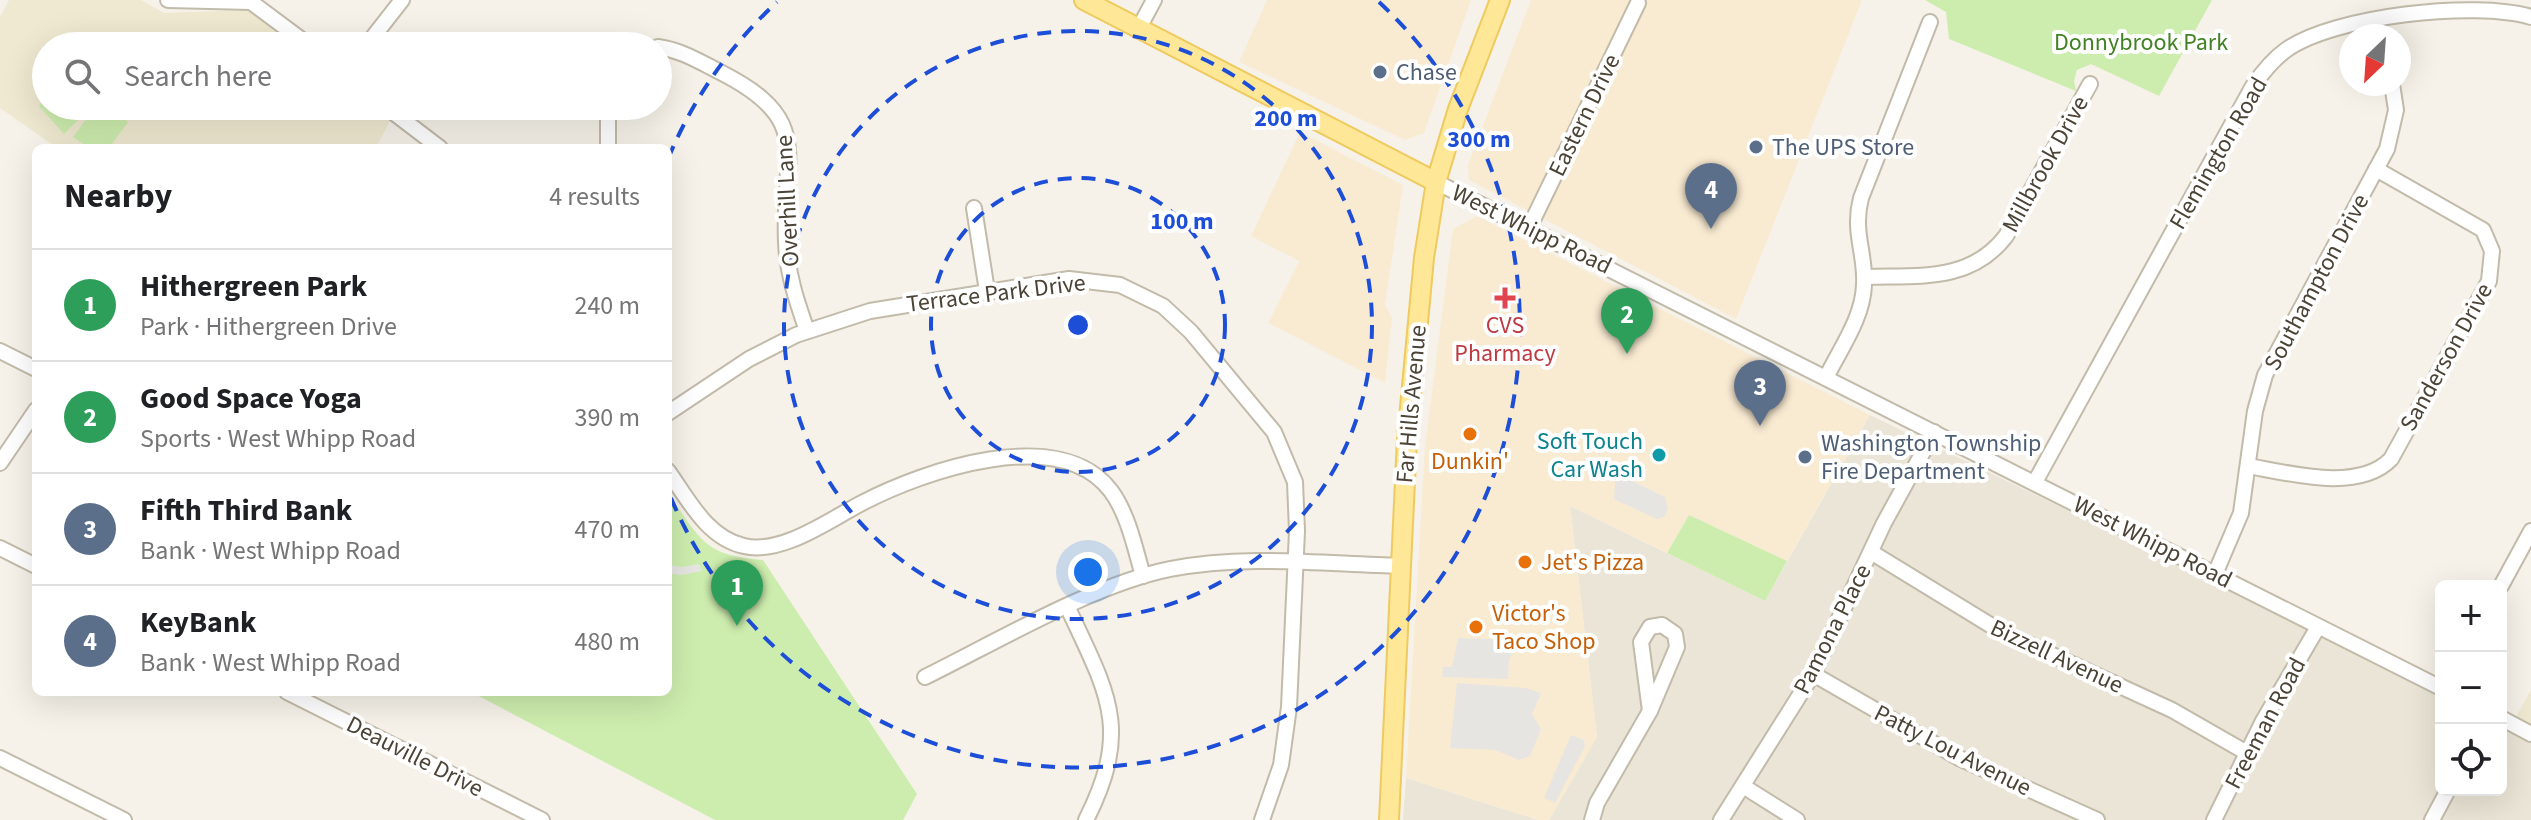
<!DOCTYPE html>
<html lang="en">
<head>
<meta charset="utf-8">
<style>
  :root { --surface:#fff; --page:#f2f2f2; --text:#202124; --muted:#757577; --line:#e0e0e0; --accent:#ff4516 }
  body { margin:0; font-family:"Source Sans 3",sans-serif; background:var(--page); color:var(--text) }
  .controls { position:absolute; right:24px; bottom:24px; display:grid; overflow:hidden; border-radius:12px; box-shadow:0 8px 32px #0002 }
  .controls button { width:72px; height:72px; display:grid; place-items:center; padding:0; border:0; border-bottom:2px solid var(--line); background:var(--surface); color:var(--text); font:40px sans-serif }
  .compass { position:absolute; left:2339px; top:24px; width:72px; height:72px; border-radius:50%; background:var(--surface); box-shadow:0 8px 32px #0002; rotate:205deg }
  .you { position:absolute; left:1088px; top:572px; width:28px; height:28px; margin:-20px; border:6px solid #fff; border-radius:50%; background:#1a73e8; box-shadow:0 0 0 12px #1a73e833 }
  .badge { display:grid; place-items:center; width:52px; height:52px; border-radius:50%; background:var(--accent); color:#fff; font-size:26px; font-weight:700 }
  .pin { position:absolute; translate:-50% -66px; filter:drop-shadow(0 2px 4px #0008) }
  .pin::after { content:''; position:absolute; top:42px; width:28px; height:24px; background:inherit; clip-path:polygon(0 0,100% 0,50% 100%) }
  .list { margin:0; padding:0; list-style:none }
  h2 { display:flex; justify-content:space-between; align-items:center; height:104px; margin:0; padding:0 32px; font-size:34px }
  h2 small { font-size:26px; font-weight:400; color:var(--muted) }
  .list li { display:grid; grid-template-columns:52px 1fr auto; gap:24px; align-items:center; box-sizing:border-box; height:112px; padding:0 32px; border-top:2px solid var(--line) }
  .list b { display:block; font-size:30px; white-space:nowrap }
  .list p { margin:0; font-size:26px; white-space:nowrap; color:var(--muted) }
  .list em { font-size:26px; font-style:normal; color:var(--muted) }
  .icon { flex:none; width:44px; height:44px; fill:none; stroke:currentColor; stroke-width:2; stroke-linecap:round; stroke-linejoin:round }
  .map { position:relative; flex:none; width:2531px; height:820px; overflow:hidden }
  .search { position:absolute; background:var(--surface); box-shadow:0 8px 32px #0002; left:32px; top:32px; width:640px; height:88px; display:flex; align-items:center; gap:20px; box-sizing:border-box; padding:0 28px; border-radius:44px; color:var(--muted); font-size:30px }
  .panel { position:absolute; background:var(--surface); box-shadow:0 8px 32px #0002; left:32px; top:144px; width:640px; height:552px; border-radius:12px }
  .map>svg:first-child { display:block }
</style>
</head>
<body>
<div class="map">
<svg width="2531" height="820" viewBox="0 0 2531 820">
  <rect width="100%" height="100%" fill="#f6f2e9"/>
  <g fill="#eae5d6">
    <polygon points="1870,415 2441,690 2441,790 2501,790 2501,718 2531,733 2531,820 1549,820 1597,737 1570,506 1765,601"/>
    <polygon points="1406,778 1538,820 1403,820"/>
  </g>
  <g fill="#f9ebd2">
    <polygon points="1267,0 1471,0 1424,133 1405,140 1239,62"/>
    <polygon points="1531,0 1862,0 1736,319 1469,180 1468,165"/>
    <polygon points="1300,132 1403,185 1385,305 1392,318 1385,383 1268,323 1299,261 1251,236"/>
    <polygon points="1477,216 1870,415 1787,561 1689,515 1667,553 1570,506 1597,737 1549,820 1538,820 1406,778 1425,446 1453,229"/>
  </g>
  <g fill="#f0e9d1">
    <polygon points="9,0 141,0 164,13 248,10 295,46 46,46 46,106 373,106 391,119 376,148 57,148 0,108 0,17"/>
    <polygon points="2531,690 2531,733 2512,724"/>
  </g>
  <g fill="#cdedae">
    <polygon points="1925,0 2212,0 2159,96 2091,64 2077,70 2074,81 2076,91 1949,39 1946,12"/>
    <polygon points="46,96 46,106 92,106 64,134 39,106"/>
    <polygon points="96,106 106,106 128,122 109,148 89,148 73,137"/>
    <path d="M668,493C701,539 702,555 763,560L917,794L903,820H715L471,692H668Z"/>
    <polygon points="1689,515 1787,561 1765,601 1667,553"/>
  </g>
  <g fill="#e7e5e1">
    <polygon points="1616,473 1665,497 1668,509 1664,517 1657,519 1614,499"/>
    <polygon points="699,564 702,571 681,575 668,573 668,565 682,567"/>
    <polygon points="1458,638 1516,640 1509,661 1508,679 1442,677 1443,667 1452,667"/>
    <polygon points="1457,683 1526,688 1541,693 1532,714 1541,729 1530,756 1519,760 1495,750 1450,748"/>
    <polygon points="1571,735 1584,740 1585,746 1555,803 1544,798"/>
  </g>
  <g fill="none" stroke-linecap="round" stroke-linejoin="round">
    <defs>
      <g id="minor">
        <polyline points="168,0 251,2 310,46"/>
        <polyline points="1139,28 1154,0"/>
        <polyline points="366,46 402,0"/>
        <path d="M658,47C681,50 700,62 720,72C815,120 782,153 786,242C787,273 797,302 807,331"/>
        <polyline points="385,106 440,148"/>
        <polyline points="608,148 608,106"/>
        <polyline points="1436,182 2441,688"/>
        <polyline points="974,208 987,291"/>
        <polyline points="1530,226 1638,3"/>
        <path d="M1865,277C1918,275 1970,283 2006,236L2090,84"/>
        <polyline points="0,351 36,369"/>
        <path d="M1826,378C1840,349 1863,318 1864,285C1866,254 1852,232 1861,198L1930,22"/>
        <polyline points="668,413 749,359 796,335 870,311 1069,279 1120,285 1163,306 1191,332 1274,432 1295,482 1297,531 1289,707 1281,765 1262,820"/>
        <polyline points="0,463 36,410"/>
        <path d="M2249,466C2292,474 2359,492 2391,459L2489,281L2492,251L2483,230L2376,169"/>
        <path d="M668,471C688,499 707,538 744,546C782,555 829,520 862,503C923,471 1060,423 1111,491C1128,514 1135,548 1143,576"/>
        <path d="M2035,482L2253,86C2262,73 2272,60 2286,50C2333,16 2476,0 2531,17"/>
        <polyline points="0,548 36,566"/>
        <polyline points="1871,552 2000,631 2172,710 2247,753"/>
        <polyline points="2215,574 2241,513 2255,411 2265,375 2387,149 2396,110 2392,84"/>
        <polyline points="2501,586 2531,531"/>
        <path d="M1068,608C1108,694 1132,729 1086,820"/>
        <polygon points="1662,625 1675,634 1677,647 1650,711 1641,642 1650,627"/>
        <polyline points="1813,674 1959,758 2097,820"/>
        <path d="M925,677C998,641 1092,585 1170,569C1246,554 1323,564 1400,566"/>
        <polyline points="287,692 542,820"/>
        <polyline points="2501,718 2531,734"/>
        <polyline points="0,758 124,820"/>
        <polyline points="1743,786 1797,820"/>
        <polyline points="1592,820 1597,803 1650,711"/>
        <polyline points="1721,820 1813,674 1884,523 1934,432"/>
        <polyline points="2214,820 2263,721 2318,627"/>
        <polyline points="2432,820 2448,790"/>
      </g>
      <g id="major">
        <polyline points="1084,0 1436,182"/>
        <polyline points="1389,820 1407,439 1424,258 1436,182 1458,109 1500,0"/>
      </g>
    </defs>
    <use href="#minor" stroke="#c2bbaa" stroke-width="18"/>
    <use href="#major" stroke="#efca5e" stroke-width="22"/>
    <use href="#minor" stroke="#fff" stroke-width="14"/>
    <use href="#major" stroke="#ffe798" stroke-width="18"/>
  </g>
  <g fill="none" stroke="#1d4ed8" stroke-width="4" stroke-dasharray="14 10">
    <circle cx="1078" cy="325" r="147"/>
    <circle cx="1078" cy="325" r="294"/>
    <path d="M668 159A442 442 0 0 1 777 2M1379 2A442 442 0 1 1 668 491"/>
  </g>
  <g fill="#5c6f8a" stroke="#fff" stroke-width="3">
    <circle cx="1380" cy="72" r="8"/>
    <circle cx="1756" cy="147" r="8"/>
    <circle cx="1805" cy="457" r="8"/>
  </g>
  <path fill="#e0444e" stroke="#fff" stroke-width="3" d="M1501 286h8v8h8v8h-8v8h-8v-8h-8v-8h8z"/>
  <g fill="#e8710a" stroke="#fff" stroke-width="3">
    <circle cx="1470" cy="434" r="8"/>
    <circle cx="1525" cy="562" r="8"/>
    <circle cx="1476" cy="627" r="8"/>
  </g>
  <circle fill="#0f9aa8" stroke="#fff" stroke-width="3" cx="1659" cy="455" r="8"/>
  <g text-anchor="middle" stroke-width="8" stroke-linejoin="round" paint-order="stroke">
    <g font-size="24" fill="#428223" stroke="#fff">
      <text x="2141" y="50">Donnybrook Park</text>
    </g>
    <g font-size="24" fill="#4e5e75" stroke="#fff" text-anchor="start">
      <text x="1396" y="80">Chase</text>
      <text x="1772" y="155">The UPS Store</text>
      <text x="1821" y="451">Washington Township<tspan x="1821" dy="28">Fire Department</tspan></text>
    </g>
    <g font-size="24" fill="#4a4336" stroke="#fff">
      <text transform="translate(1584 115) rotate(-64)" y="8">Eastern Drive</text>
      <text transform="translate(2218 153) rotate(-60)" y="8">Flemington Road</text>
      <text transform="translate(2045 164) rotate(-61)" y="8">Millbrook Drive</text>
      <text transform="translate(787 201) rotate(-93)" y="8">Overhill Lane</text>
      <text transform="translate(1532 229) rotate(26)" y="8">West Whipp Road</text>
      <text transform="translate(2316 282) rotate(-62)" y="8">Southampton Drive</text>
      <text transform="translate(996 293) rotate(-7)" y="8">Terrace Park Drive</text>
      <text transform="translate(2446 357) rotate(-61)" y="8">Sanderson Drive</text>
      <text transform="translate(1411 404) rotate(-85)" y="8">Far Hills Avenue</text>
      <text transform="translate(2153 542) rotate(27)" y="8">West Whipp Road</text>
      <text transform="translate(1832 629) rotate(-63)" y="8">Pamona Place</text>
      <text transform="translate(2057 656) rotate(25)" y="8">Bizzell Avenue</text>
      <text transform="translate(2265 723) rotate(-62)" y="8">Freeman Road</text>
      <text transform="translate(1953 750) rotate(27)" y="8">Patty Lou Avenue</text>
      <text transform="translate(415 756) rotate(27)" y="8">Deauville Drive</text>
    </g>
    <g font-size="24" fill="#be3a42" stroke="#fff">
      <text x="1505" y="333">CVS<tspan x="1505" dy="28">Pharmacy</tspan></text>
    </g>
    <g font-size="24" fill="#0d838f" stroke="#fff" text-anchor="end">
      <text x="1643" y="449">Soft Touch<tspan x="1643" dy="28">Car Wash</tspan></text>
    </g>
    <g font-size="24" fill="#c56008" stroke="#fff" text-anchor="start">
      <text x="1470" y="469" text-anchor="middle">Dunkin'</text>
      <text x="1541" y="570">Jet's Pizza</text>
      <text x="1492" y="621">Victor's<tspan x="1492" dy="28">Taco Shop</tspan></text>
    </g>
  </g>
  <circle cx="1078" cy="325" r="12" fill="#1d4ed8" stroke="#fff" stroke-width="4"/>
  <g font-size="24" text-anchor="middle" font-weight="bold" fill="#1d4ed8" stroke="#fff" stroke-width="8" stroke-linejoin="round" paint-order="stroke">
    <text x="1286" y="126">200 m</text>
    <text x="1479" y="147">300 m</text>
    <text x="1182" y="229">100 m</text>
  </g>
</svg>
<div class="controls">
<button>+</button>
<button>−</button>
<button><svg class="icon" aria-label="locate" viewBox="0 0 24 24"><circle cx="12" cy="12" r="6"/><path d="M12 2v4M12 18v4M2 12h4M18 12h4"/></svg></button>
</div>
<svg class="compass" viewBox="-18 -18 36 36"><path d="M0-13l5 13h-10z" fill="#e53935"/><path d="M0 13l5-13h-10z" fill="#757577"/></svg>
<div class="you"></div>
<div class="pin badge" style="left:737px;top:626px;background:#2e9e5b">1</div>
<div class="pin badge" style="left:1627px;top:354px;background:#2e9e5b">2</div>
<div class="pin badge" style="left:1760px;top:426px;background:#5c6f8a">3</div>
<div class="pin badge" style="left:1711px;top:229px;background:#5c6f8a">4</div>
<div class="search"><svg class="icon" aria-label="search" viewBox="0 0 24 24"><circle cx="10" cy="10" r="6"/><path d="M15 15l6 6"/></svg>Search here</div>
<section class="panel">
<h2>Nearby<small>4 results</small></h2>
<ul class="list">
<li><span class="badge" style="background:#2e9e5b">1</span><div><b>Hithergreen Park</b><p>Park · Hithergreen Drive</p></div><em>240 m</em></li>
<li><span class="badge" style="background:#2e9e5b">2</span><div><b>Good Space Yoga</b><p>Sports · West Whipp Road</p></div><em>390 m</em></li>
<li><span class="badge" style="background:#5c6f8a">3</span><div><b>Fifth Third Bank</b><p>Bank · West Whipp Road</p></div><em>470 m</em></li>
<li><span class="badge" style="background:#5c6f8a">4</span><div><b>KeyBank</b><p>Bank · West Whipp Road</p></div><em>480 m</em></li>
</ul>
</section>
</div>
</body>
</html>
